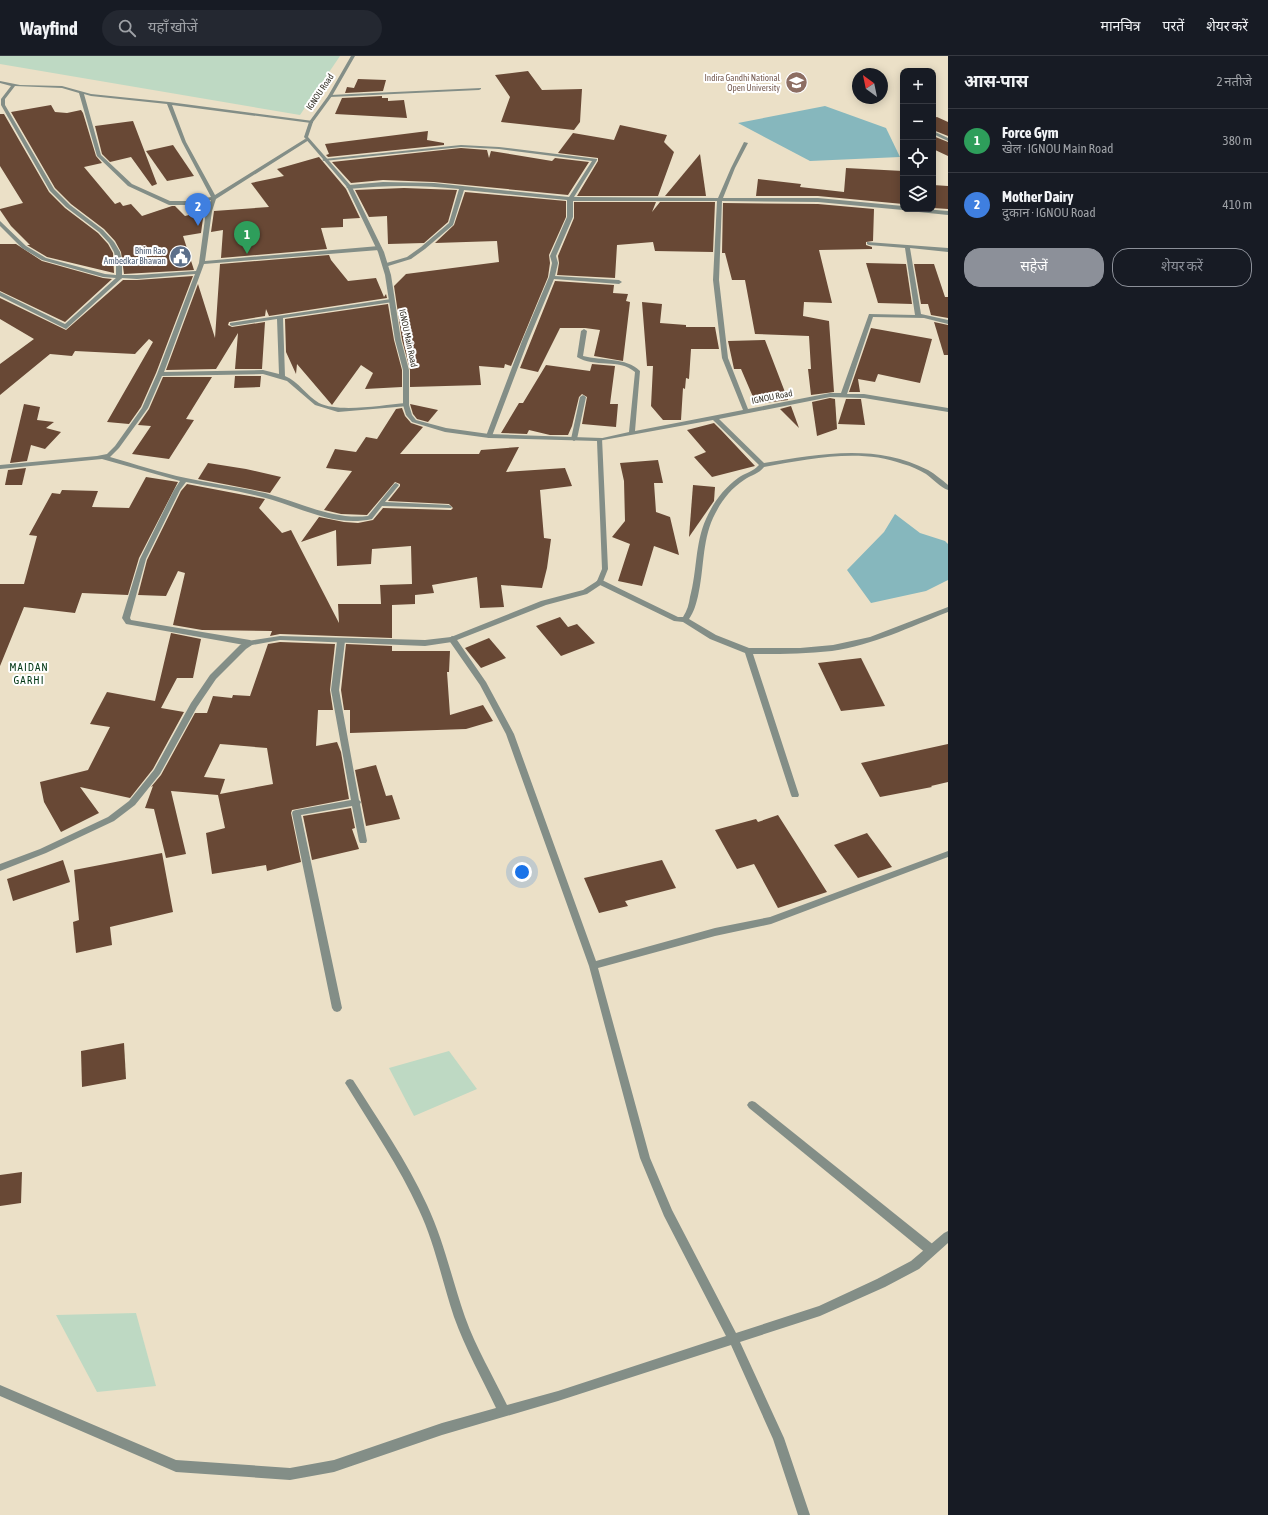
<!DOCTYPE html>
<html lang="hi">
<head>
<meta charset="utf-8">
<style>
  :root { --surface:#171b24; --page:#242831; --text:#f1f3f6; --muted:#9ea1a6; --line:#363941; --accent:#8c9099 }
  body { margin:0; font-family:"Asap Condensed","Noto Sans Devanagari",sans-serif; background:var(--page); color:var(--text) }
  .controls { position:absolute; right:12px; top:12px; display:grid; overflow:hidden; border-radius:8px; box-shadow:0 2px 10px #0003 }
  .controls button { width:36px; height:36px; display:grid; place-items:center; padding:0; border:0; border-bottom:1px solid var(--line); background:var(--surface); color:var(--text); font:20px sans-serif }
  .compass { position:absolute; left:852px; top:12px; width:36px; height:36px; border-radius:50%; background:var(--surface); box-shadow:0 2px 10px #0003; rotate:327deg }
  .you { position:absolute; left:522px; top:816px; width:14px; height:14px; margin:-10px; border:3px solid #fff; border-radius:50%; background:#1a73e8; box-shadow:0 0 0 6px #1a73e833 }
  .badge { display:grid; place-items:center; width:26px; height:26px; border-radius:50%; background:var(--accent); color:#fff; font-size:13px; font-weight:700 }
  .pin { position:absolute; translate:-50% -33px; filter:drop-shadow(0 1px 2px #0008) }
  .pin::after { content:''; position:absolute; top:21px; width:14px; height:12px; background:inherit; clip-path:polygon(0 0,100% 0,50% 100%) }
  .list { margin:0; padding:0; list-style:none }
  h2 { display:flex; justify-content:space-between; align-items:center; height:52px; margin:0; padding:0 16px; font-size:17px }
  h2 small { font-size:13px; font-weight:400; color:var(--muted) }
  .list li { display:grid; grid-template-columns:26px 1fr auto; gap:12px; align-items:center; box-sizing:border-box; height:64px; padding:0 16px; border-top:1px solid var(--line) }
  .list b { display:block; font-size:15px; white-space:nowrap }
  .list p { margin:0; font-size:13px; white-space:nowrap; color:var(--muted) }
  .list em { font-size:13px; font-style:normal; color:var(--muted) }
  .actions { display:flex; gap:8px; padding:12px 16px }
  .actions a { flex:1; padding:9px 0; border:1px solid var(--accent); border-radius:16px; text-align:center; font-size:14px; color:var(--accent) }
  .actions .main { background:var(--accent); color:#fff }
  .icon { flex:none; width:22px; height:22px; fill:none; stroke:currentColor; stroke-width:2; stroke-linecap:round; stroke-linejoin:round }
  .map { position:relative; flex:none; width:948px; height:1459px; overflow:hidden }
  header { display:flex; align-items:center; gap:24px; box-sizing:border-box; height:56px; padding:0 20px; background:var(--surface); border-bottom:1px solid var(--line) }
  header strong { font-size:19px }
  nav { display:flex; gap:22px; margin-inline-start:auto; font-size:14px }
  .search { width:280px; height:36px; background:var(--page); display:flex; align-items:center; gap:10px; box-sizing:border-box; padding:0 14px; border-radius:22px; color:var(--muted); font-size:15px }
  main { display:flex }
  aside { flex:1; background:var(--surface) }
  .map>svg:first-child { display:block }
</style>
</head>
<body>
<header>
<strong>Wayfind</strong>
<div class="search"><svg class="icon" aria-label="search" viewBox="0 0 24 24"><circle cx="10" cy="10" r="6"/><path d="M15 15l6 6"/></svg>यहाँ खोजें</div>
<nav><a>मानचित्र</a><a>परतें</a><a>शेयर करें</a></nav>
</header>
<main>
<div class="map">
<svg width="948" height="1459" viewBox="0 0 948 1459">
  <rect width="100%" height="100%" fill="#ebe0c7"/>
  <g fill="#bed9c3">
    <polygon points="0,0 340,0 300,59 0,8"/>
    <polygon points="449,995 477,1033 414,1060 389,1012"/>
    <polygon points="136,1257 156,1330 97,1336 56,1259"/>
  </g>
  <g fill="#86b7bd">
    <polygon points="825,50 886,72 900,101 810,105 738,67"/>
    <polygon points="895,458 920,477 945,485 948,488 948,524 926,535 871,547 847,514 884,476"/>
  </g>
  <g fill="#684835" fill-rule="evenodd">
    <polygon points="528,15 542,34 582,33 580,66 574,74 501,66 510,41 495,19"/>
    <polygon points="358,23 386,24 383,35 345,37 347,31 354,32"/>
    <polygon points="382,40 382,42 388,42 388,45 404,44 407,62 335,58 342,42"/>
    <polygon points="51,49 55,56 67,57 81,54 83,57 96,100 102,107 84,111 115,148 120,146 123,150 131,148 142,160 172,150 175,150 185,160 204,155 201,177 183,180 194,214 124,218 121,196 115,185 104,173 71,148 55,132 11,56"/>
    <polygon points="0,58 4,58 49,136 65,152 98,177 108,188 113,197 114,217 47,201 27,189 30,189 11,170 0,154 0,153 23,147 0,110"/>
    <polygon points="937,61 948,66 948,80 933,74 933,62"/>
    <polygon points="133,65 157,128 152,130 131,101 110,106 102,98 95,70"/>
    <polygon points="620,69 667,79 664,86 674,96 658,140 577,140 598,105 598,102 558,97 573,77 614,84"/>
    <polygon points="428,75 427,84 444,87 444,89 328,101 326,99 329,98 325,88"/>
    <polygon points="933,80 948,86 948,100 933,93"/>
    <polygon points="173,89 194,120 167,125 146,95"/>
    <polygon points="461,92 487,94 489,102 491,95 552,105 555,102 589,106 568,139 434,126 383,124 351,127 332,106"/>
    <polygon points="700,98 706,140 665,140"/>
    <polygon points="319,101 346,133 360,162 343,163 343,171 321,172 327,193 221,202 223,174 211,176 214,155 269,151 251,127 284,120 277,113"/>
    <polygon points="846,112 903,115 903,148 818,140 756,140 758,123 801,128 800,131 844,136"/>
    <polygon points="933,129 948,130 948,153 933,152"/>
    <polygon points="404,132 457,134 448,166 424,187 388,188 387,160 369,161 355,134"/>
    <polygon points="465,136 566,145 566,161 549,199 550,207 548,221 511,310 505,308 504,312 479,310 481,329 410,331 410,314 402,284 394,230 406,218 499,206 497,185 435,187 454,169"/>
    <polygon points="574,146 656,146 652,156 660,146 715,146 713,196 655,195 653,186 617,189 615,222 557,219 559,207 558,200 574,162"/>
    <polygon points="723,147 818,148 874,153 873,185 866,186 866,189 872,191 872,193 819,194 832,247 804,246 803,260 829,265 834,336 811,339 808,313 811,313 809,280 755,278 745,224 732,224 725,197 722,197"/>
    <polygon points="0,188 16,188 42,205 103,222 112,223 65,266 0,235"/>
    <polygon points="329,199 331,204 348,225 376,222 384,241 386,238 387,242 269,260 266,253 265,260 229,266 228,269 232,271 265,266 262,313 235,313 238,277 216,313 166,314 198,228 215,282 220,208"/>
    <polygon points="866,207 906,208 912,248 878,247"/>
    <polygon points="914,208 934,208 945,241 948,241 948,262 931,259 928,248 921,248"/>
    <polygon points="193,220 156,317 141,351 129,368 107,366 153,286 149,283 135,298 75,295 72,300 50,298 0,339 0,308 34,283 0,263 0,242 66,274 123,224 137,224"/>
    <polygon points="555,225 614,229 613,237 628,238 626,245 630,246 623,305 594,300 600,274 585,272 560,272 538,316 520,312"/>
    <polygon points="642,246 662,248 660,267 686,269 686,271 715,271 719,293 691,293 689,323 686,322 685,333 683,332 681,364 663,364 651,350 653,310 647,310"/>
    <polygon points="388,248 394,284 402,314 402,331 365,333 373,317 361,309 332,349 297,308 296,318 286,296 285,263"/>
    <polygon points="934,266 948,269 948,299 944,299"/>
    <polygon points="871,272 932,283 920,327 878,318 875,326 858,323 860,336 849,336"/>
    <polygon points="765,284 788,344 756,348 741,313 734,313 728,285"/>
    <polygon points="592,308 615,310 610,348 618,348 616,371 582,368 587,341 582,338 579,341 572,370 568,379 550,379 529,374 527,378 501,377 519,347 523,347 546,309 590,315"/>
    <polygon points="235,320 261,320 260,331 234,332"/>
    <polygon points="163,321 212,321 186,363 194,364 169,403 132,398 151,370 138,369 149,353"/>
    <polygon points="830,342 835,343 837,373 817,380 812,346"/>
    <polygon points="846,343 861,343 865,369 838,368"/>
    <polygon points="24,348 40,351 37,364 54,366 46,372 61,376 45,393 31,389 27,405 10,407"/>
    <polygon points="410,348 438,354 428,366 417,363 413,358"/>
    <polygon points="791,350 799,372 780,353"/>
    <polygon points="402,352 405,360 411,367 423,371 400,398 479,398 481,394 519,391 506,416 565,412 572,430 540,434 544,482 551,483 547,512 542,532 501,529 504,551 480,552 477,521 432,529 434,537 415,539 415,548 392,549 392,582 280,578 270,580 272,575 202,574 173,569 185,517 178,515 166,540 138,539 147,504 181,435 187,428 265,443 259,452 282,477 291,474 339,567 338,548 381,548 380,529 412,528 411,490 372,493 371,508 337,510 336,474 301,486 319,461 344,466 358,467 373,464 383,452 451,454 453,452 449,448 388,445 400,430 400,428 395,426 367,459 341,458 324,454 352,415 326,412 335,393 356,396 366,381 377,383 396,353"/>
    <polygon points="714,367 721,374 755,410 712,421 694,401 706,396 687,374"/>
    <polygon points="658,404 663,427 654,427 656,456 670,461 679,499 654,490 642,530 618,525 630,488 612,481 625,465 624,425 620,407"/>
    <polygon points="208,407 246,413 281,421 270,437 198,423"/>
    <polygon points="26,412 22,429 5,429 8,414"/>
    <polygon points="146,421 178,426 139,502 128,539 82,537 75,557 24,551 0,610 0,528 24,528 37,480 29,479 52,437 60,438 62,434 98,435 92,451 129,452"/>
    <polygon points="693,429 715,431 714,445 689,481"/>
    <polygon points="560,561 568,571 577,568 595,587 561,600 536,570"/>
    <polygon points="171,577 201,583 193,622 177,622 161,652 184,656 153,713 130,742 80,731 99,757 61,776 44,746 40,726 88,714 110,671 90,668 107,636 155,645"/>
    <polygon points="489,582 506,602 481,612 465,592"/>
    <path d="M280,586L335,588L330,634L333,654H318L316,690L337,686L341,696L349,743L292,754L291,757L301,806L267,815L266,809L212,818L206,777L225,772L218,739L171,735L186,798L166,802L154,753L145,752L153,730L151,731L161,719L195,657H207L213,640L232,642L233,639L250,640L268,588ZM220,688L267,692L273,728L220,738L225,723L204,721Z"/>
    <polygon points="346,588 392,590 392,595 450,595 449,616 447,616 450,659 483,649 493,665 466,673 350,677 350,654 344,654 341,634"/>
    <polygon points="861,602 885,650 841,655 818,607"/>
    <polygon points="948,688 948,726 931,730 932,731 880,741 861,707"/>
    <polygon points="376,709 386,740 392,739 400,763 366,770 355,714"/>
    <polygon points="351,752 355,772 352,773 359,793 312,804 303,760"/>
    <polygon points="778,759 827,836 778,852 754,808 737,813 715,774 756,763 758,766"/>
    <polygon points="867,777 892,811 858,822 834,789"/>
    <polygon points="162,797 173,856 110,871 112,889 76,897 73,866 79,864 74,814"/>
    <polygon points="63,804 70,826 13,845 7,823"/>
    <polygon points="662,804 676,832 625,845 628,850 599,857 584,822"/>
    <polygon points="124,987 126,1023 82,1031 81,995"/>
    <polygon points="22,1116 21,1147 0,1150 0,1119"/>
  </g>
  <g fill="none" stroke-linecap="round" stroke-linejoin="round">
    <g fill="#838e87" fill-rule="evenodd">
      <polygon points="117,221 122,222 66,273 0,240 0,236 2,237 65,268"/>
      <polygon points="583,339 586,341 577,383 574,385 571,383 580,341"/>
      <polygon points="752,1045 755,1046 935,1190 936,1194 935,1198 931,1199 927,1198 749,1052 747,1049 749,1046"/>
    </g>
    <g fill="#838e87" fill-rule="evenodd">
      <path d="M0,25L20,29L62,30L91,38L169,46L313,65V67H311L172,49L186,86L215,139L305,83L309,84L216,143L212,155L205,205L379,190L382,192L379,194L204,208L164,316L263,314L279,318L277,263L232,270L230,269V267L391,243L393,244V246L283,262L285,320C299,326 307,340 319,347C339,357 383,349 406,347L408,348V350L338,356L315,349L287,325L263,318L162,320L148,352L119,392L110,401C135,408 161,417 186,422C212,428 239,431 265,437C299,446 331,464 368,460L394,428L396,427L399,429L385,446L449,449L452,451L451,452L382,450L372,463C334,472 298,450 262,441C237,434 211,431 186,426L180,434L146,503L130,562L131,564L250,584L254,587L250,590L126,568L122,562L140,503L174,434L180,425L102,403L0,413V409L97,400L107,398L115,390L142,352L157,318L195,218L137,223L122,222L119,224L116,222L103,221L42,204L22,192L0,170V165L26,190L46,202L105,218L116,219V205L114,196L109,187L99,176L66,151L50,135L1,49V43L11,30L0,27ZM15,30L62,32L79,37L97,100L128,130L169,149H190L211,144L206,155L199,207L196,215L137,219H122V205L120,196L114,186L103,174L70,149L54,133L5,49V43ZM84,38L91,40L167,48L182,86L211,141L190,145H170L132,128L101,99Z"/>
      <polygon points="481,32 481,33 479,34 330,41 328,40 330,39"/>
      <polygon points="933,75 948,82 948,85 933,78"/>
      <path d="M744,86L748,87L735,112L723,142H818L903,150V153H905L903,154L818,146L722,145L719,224L728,302L748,353L830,337H841L869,258L915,259L905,192L869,189L867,188V186L948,192V196L910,192L921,258L948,264V268L924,262L873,261L847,338H864L948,352V356L864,342L830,341L719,363L764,407C819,398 876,387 928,414C935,418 942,424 948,429V434C940,431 933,423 926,418C919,414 911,410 903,408C860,392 809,403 764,411C759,418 751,419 744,424C730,433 720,447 713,462C702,486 704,515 698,540C696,548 694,556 689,563L716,579L749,592H800L833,589L870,581L948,551V556C910,571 873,589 832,595C806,598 779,598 753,598L799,739L798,741H792L791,739L745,597L710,583L683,566L674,565L598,528L596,526L598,524H602L678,561H683C687,555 689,548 690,541C697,516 695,487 706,463C713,447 724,432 738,422C745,417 753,416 759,409L713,364L598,385V383L629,376L635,316C619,302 594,312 577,301L581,275L584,273L587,275L583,300C602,305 626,301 640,315L635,375L743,354L722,302L713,224L717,145H573V161L556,200L558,207L555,220L619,224L622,226L619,228L554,223L528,285L492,380L489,382L486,380L522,285L549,221L552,207L550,200L567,161V144L464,134L453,169L425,193L411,203L385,211L383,210V208L407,201L421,191L449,167L459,133C422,129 386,129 349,133L346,131L349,129L383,126L434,127L569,141L592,105L499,93L461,91L324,105L322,104L324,103L461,89L499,91L597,103V104L574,141L718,142L731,112Z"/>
      <polygon points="906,153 924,153 948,155 948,159 909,155"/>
      <path d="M452,580L455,581L486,626L514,678L596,905L715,872L770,861L948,795V801L771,868L715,880L598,912L650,1102L672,1154L736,1277L819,1250L877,1223L911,1205L944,1177L948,1175V1187L919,1213L885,1231L820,1260L740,1286L784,1382L810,1459H798L773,1383L731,1289L558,1345L442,1379L334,1416L290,1424L176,1416L0,1340V1329L176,1404L290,1412L334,1404L442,1367L496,1352C482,1322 465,1292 454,1261C442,1225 435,1188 419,1154C399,1110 372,1071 347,1030L345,1027L347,1024L350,1023L353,1024C379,1065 407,1105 427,1149C444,1185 452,1224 465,1261C476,1292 493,1320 507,1349L558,1335L726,1280L664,1160L640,1102L589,910L506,678L480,629L448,583Z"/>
      <polygon points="341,582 345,585 339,634 359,744 361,746 360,748 367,785 366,787 360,787 359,785 352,750 301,759 342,952 340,955 337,956 334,955 332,952 292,757 293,755 296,754 351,744 331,634 337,585"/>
    </g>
    <polygon fill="#838e87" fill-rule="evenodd" points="351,0 355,0 332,40 313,66 308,81 352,131 384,196 391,219 401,284 409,314 409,349 412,359 416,364 446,372 489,378 602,382 608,513 602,528 587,538 546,549 452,586 425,590 280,584 252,589 246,593 216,623 197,651 160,718 135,749 114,765 46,797 0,815 0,808 40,793 108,761 129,745 154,714 191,647 210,619 240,589 247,585 280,580 425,584 451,581 541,545 583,534 597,525 602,513 597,385 489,382 445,376 412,366 406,359 403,349 403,314 395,284 385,219 378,196 347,131 304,81 309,66 328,40"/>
  </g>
  <defs>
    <symbol id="university-disc" viewBox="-11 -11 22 22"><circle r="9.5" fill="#8d6e63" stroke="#fff"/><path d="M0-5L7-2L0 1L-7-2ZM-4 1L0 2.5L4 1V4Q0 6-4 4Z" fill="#fff"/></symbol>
    <symbol id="civic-disc" viewBox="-11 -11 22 22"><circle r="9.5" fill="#5c6f8a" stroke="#fff"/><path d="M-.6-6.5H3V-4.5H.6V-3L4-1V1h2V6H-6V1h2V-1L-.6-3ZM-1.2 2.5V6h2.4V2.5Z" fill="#fff"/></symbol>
  </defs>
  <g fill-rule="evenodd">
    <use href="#university-disc" x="784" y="14" width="25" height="25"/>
    <use href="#civic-disc" x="168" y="188" width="25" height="25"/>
  </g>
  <g text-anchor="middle" stroke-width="4" stroke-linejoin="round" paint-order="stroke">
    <g font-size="9" fill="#785e54" stroke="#fff" text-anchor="end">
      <text x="780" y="25">Indira Gandhi National<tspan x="780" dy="10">Open University</tspan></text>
    </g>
    <g font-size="9" fill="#363228" stroke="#fff">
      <text transform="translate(320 36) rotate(-56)" y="3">IGNOU Road</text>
      <text transform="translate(408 282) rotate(78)" y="3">IGNOU Main Road</text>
      <text transform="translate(772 341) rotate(-11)" y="3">IGNOU Road</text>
    </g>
    <g font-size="9" fill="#4e5e75" stroke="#fff" text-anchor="end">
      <text x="166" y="198">Bhim Rao<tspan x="166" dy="10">Ambedkar Bhawan</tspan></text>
    </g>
    <g font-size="11" letter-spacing="1" fill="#033816" stroke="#fff">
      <text x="29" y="615">MAIDAN<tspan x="29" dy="13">GARHI</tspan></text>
    </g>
  </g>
</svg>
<div class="controls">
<button>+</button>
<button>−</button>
<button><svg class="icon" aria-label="locate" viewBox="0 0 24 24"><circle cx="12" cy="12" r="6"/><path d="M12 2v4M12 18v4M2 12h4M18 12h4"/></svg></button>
<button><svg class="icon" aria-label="layers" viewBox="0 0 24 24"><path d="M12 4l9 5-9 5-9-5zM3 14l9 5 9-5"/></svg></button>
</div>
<svg class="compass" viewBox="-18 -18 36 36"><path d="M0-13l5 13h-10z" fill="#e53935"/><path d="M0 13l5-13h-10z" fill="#9ea1a6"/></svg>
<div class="you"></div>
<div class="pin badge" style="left:247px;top:198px;background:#2e9e5b">1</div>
<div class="pin badge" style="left:198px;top:170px;background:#3f7fe0">2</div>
</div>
<aside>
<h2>आस-पास<small>2 नतीजे</small></h2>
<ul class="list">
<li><span class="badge" style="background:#2e9e5b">1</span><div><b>Force Gym</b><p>खेल · IGNOU Main Road</p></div><em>380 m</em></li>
<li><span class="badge" style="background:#3f7fe0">2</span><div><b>Mother Dairy</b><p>दुकान · IGNOU Road</p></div><em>410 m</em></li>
</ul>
<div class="actions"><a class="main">सहेजें</a><a>शेयर करें</a></div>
</aside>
</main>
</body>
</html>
